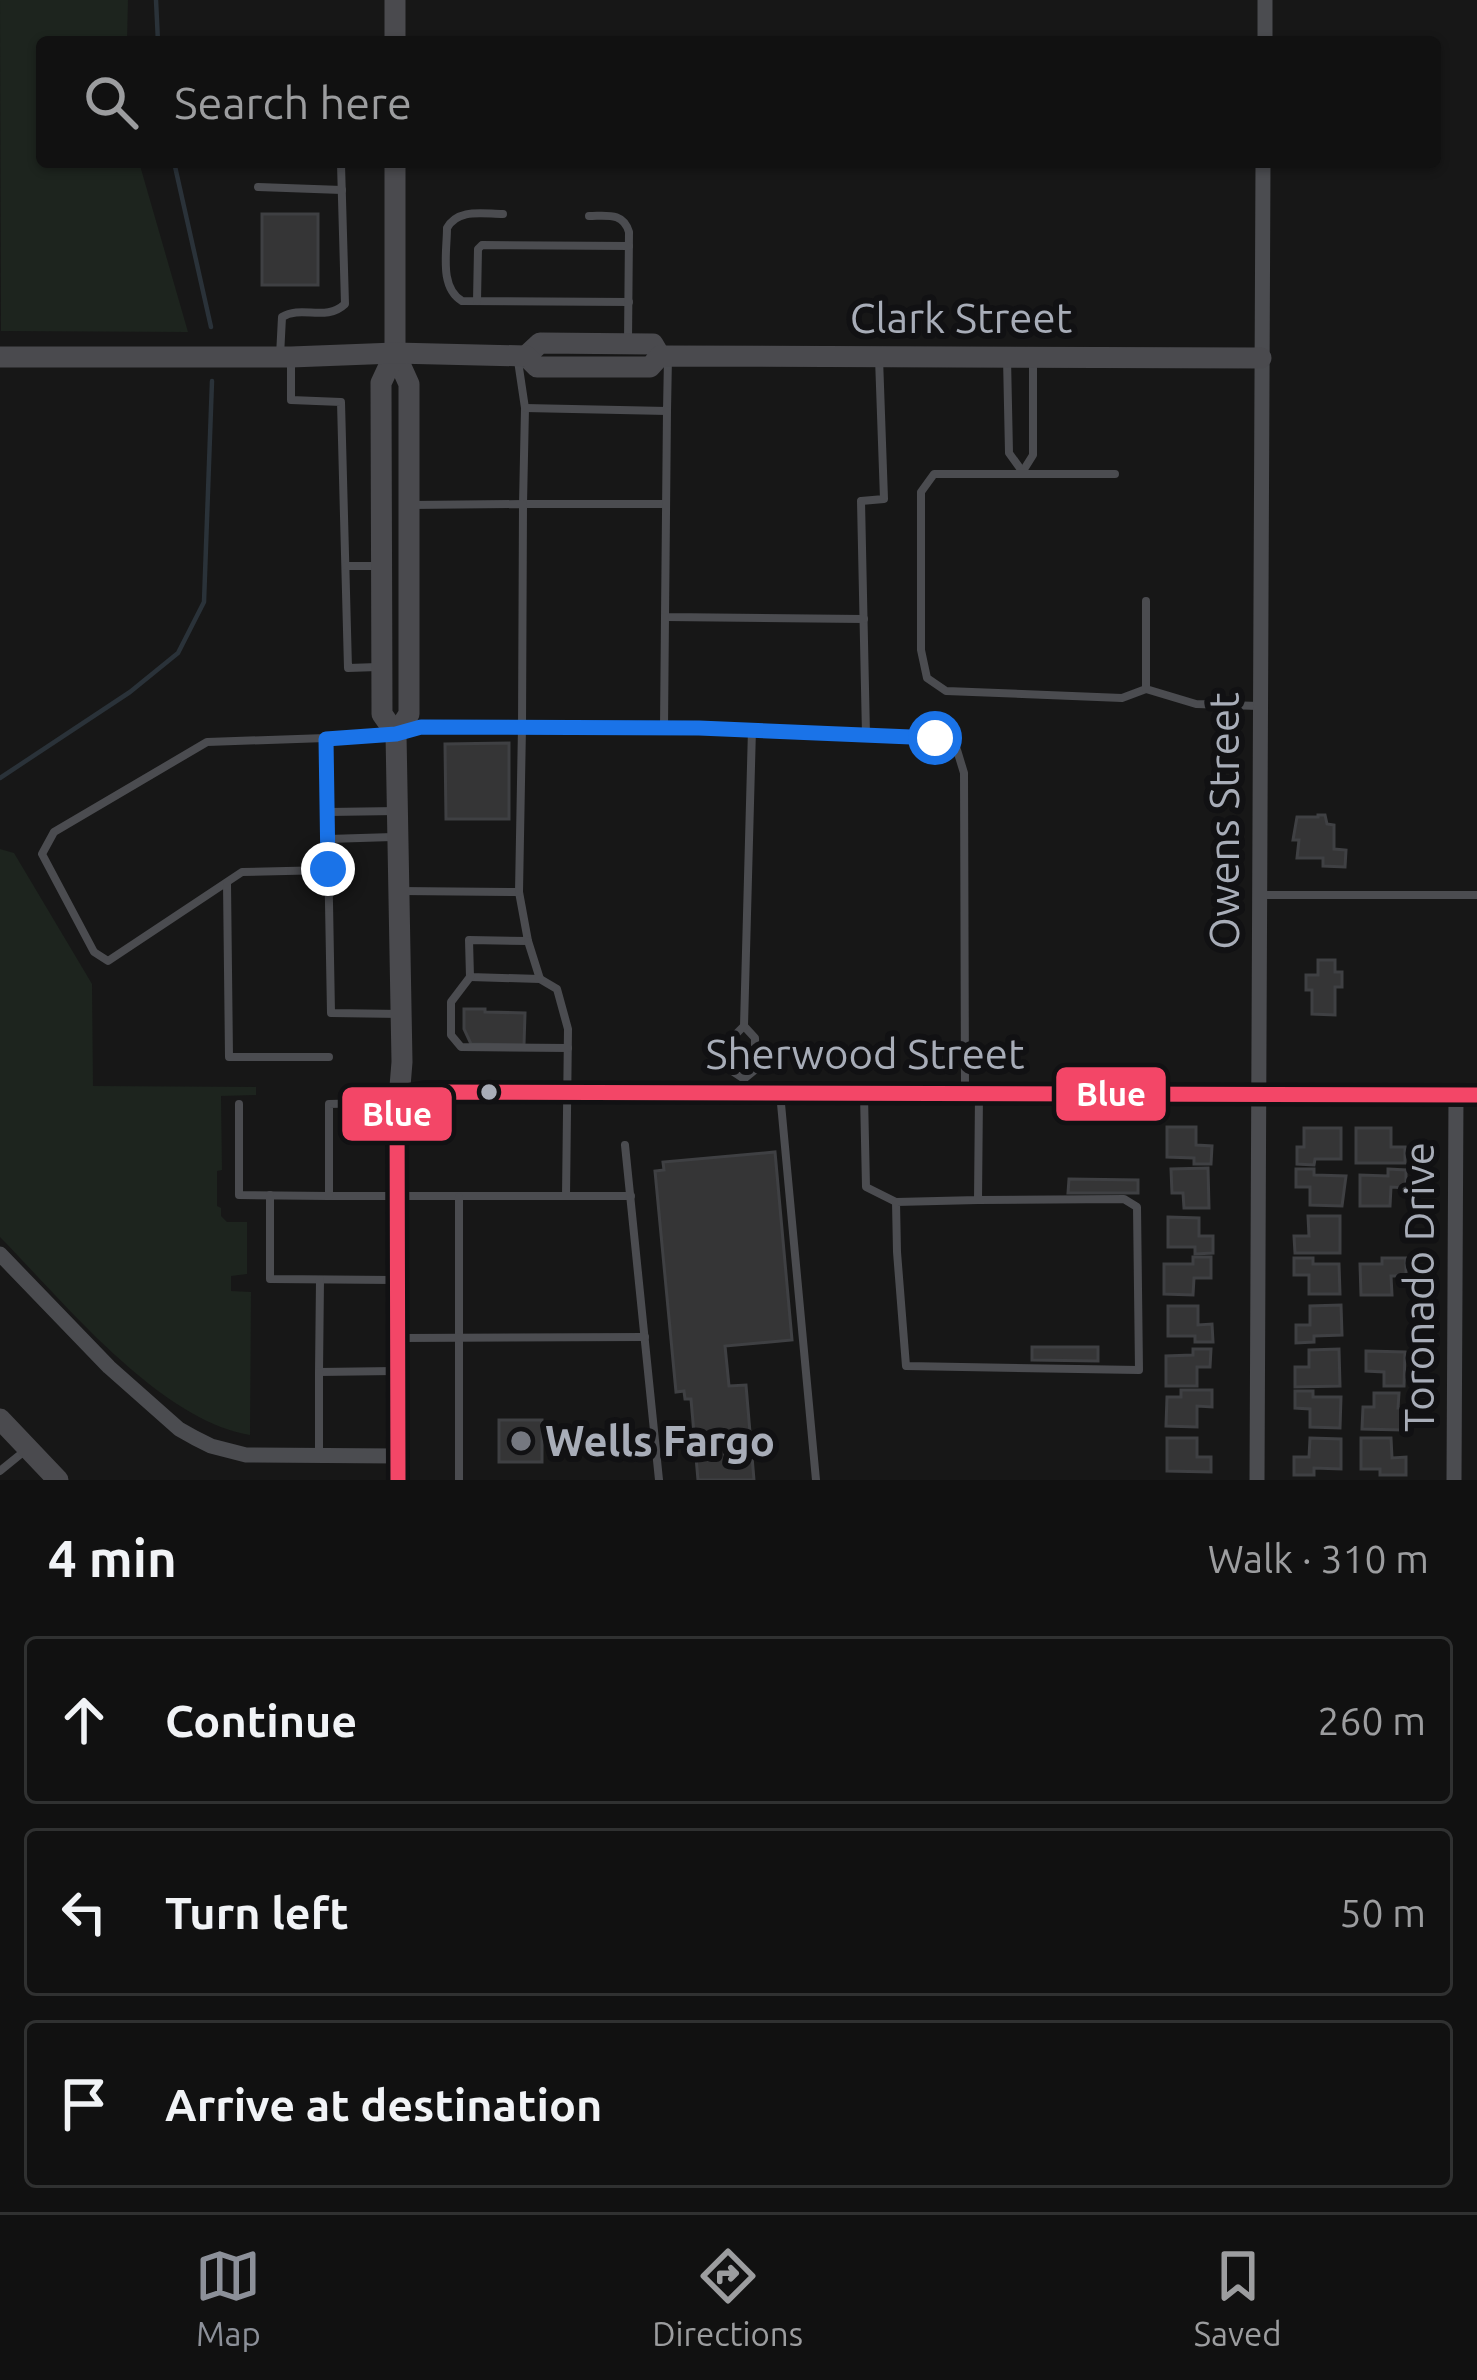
<!DOCTYPE html>
<html lang="en">
<head>
<meta charset="utf-8">
<style>
  :root { --surface:#111; --page:#1a1a1a; --text:#f1f3f6; --muted:#9c9d9f; --line:#303131; --accent:#8c9099 }
  body { margin:0; font-family:Ubuntu,sans-serif; background:var(--page); color:var(--text) }
  .stop { position:absolute; width:36px; height:36px; margin:-27px; border:9px solid #1a73e8; border-radius:50%; background:#fff }
  .stop.end { background:#1a73e8; border-color:#fff; box-shadow:0 3px 12px #0008 }
  .list { margin:0; padding:0; list-style:none }
  h2 { display:flex; justify-content:space-between; align-items:center; height:156px; margin:0; padding:0 48px; font-size:51px }
  h2 small { font-size:39px; font-weight:400; color:var(--muted) }
  .list li { display:grid; grid-template-columns:78px 1fr auto; gap:36px; align-items:center; box-sizing:border-box; height:168px; margin:0 24px 24px; padding:0 24px; border:3px solid var(--line); border-radius:12px }
  .list b { display:block; font-size:45px; white-space:nowrap }
  .list em { font-size:39px; font-style:normal; color:var(--muted) }
  .icon { flex:none; width:66px; height:66px; fill:none; stroke:currentColor; stroke-width:2; stroke-linecap:round; stroke-linejoin:round }
  .map { position:relative; flex:none; width:1477px; height:1480px; overflow:hidden }
  .search { position:absolute; background:var(--surface); box-shadow:0 3px 9px #0004; left:36px; right:36px; top:36px; height:132px; display:flex; align-items:center; gap:30px; box-sizing:border-box; padding:0 42px; border-radius:12px; color:var(--muted); font-size:45px }
  .sheet { height:732px; background:var(--surface) }
  nav { display:flex; justify-content:space-around; align-items:center; box-sizing:border-box; height:168px; border-top:3px solid var(--line); background:var(--surface); font-size:33px; color:var(--muted) }
  nav a { display:grid; justify-items:center; gap:6px }
  nav .on { color:var(--accent) }
  .map>svg:first-child { display:block }
</style>
</head>
<body>
<div class="map">
<svg width="1477" height="1480" viewBox="0 0 1477 1480">
  <rect width="100%" height="100%" fill="#171717"/>
  <g fill="#1d241e">
    <polygon points="0,0 128,0 127,42 42,42 42,162 139,162 188,332 1,331"/>
    <path d="M0,849L14,853L92,984L93,1086L256,1087V1095L221,1096L222,1170L217,1171V1206L221,1208V1216L227,1222H247V1274L231,1276V1291L251,1292L250,1435C159,1420 63,1301 0,1237Z"/>
  </g>
  <g fill="none" stroke-linecap="round" stroke-linejoin="round">
    <g stroke="#2a3239" stroke-width="4.5">
      <polyline points="156,0 158,42"/>
      <polyline points="174,162 211,327"/>
      <polyline points="0,778 130,692 178,653 204,602 212,381"/>
    </g>
  </g>
  <g fill="#353536" stroke="#3f4043" stroke-width="3">
    <rect x="262" y="214" width="56" height="71"/>
    <polygon points="509,743 509,819 446,819 445,744"/>
    <polygon points="1318,815 1325,815 1327,824 1334,825 1334,849 1346,850 1345,867 1323,866 1323,858 1297,858 1299,840 1293,840 1297,817 1318,817"/>
    <polygon points="1318,960 1335,960 1335,972 1342,972 1342,987 1335,987 1335,1015 1312,1014 1312,990 1306,990 1306,975 1318,975"/>
    <polygon points="464,1009 485,1009 485,1012 525,1013 524,1045 471,1044 464,1029"/>
    <polygon points="1167,1127 1196,1127 1196,1145 1212,1146 1211,1164 1194,1164 1194,1158 1167,1157"/>
    <polygon points="1304,1128 1341,1128 1341,1159 1315,1159 1314,1165 1297,1164 1297,1147 1304,1147"/>
    <polygon points="1356,1128 1391,1128 1391,1147 1405,1147 1405,1163 1356,1163"/>
    <polygon points="775,1152 792,1340 725,1346 729,1386 746,1385 754,1480 698,1480 691,1399 685,1399 684,1391 676,1392 655,1171 664,1170 663,1162"/>
    <polygon points="1208,1168 1209,1208 1184,1208 1183,1193 1172,1193 1171,1169"/>
    <polygon points="1296,1169 1314,1169 1314,1175 1346,1176 1342,1206 1310,1205 1310,1187 1296,1187"/>
    <polygon points="1388,1169 1406,1170 1406,1188 1391,1187 1390,1206 1360,1206 1360,1175 1388,1176"/>
    <polygon points="1069,1179 1138,1180 1138,1193 1068,1193"/>
    <polygon points="1308,1216 1340,1216 1340,1253 1295,1253 1294,1236 1309,1236"/>
    <polygon points="1168,1217 1199,1218 1199,1236 1213,1236 1213,1253 1195,1254 1195,1247 1168,1247"/>
    <polygon points="1193,1257 1211,1257 1211,1278 1194,1278 1193,1295 1164,1294 1164,1264 1193,1264"/>
    <polygon points="1294,1258 1313,1258 1313,1264 1339,1264 1340,1294 1309,1294 1309,1275 1294,1275"/>
    <polygon points="1382,1258 1406,1258 1406,1276 1391,1276 1392,1295 1361,1295 1360,1264 1382,1264"/>
    <polygon points="1341,1305 1342,1335 1314,1336 1314,1342 1296,1343 1296,1325 1310,1325 1310,1306"/>
    <polygon points="1168,1306 1198,1306 1198,1325 1212,1324 1213,1342 1195,1342 1195,1336 1168,1336"/>
    <polygon points="1032,1347 1098,1347 1098,1361 1032,1360"/>
    <polygon points="1193,1349 1211,1349 1210,1367 1197,1367 1197,1386 1166,1386 1166,1356 1193,1355"/>
    <polygon points="1339,1349 1340,1386 1295,1387 1295,1367 1309,1367 1309,1350"/>
    <polygon points="1366,1351 1405,1352 1404,1386 1384,1386 1384,1372 1366,1371"/>
    <polygon points="1181,1390 1212,1390 1212,1407 1197,1406 1197,1427 1166,1426 1167,1397 1181,1397"/>
    <polygon points="1295,1391 1313,1391 1313,1397 1341,1397 1340,1428 1310,1427 1310,1409 1295,1408"/>
    <polygon points="1374,1393 1399,1393 1398,1408 1403,1408 1402,1430 1362,1429 1363,1407 1374,1407"/>
    <rect x="499" y="1420" width="43" height="42"/>
    <polygon points="1167,1438 1197,1438 1197,1457 1211,1457 1211,1472 1167,1471"/>
    <polygon points="1310,1438 1341,1439 1341,1469 1314,1468 1314,1475 1294,1475 1294,1457 1309,1457"/>
    <polygon points="1361,1438 1391,1438 1392,1458 1406,1457 1406,1475 1380,1475 1380,1469 1361,1469"/>
  </g>
  <g fill="none" stroke-linecap="round" stroke-linejoin="round">
    <g stroke="#4b4c50" stroke-width="8">
      <polyline points="258,187 342,190"/>
      <path d="M503,214C483,214 458,208 447,228C447,252 439,287 462,301L629,302"/>
      <path d="M589,216C607,216 623,212 629,232L628,342"/>
      <polyline points="477,301 478,249 482,245 629,246"/>
      <path d="M280,356L282,317C302,305 326,322 345,304L341,164L383,162"/>
      <polyline points="879,358 884,499 861,501 866,735 935,738 957,750 964,773 965,1089"/>
      <polyline points="1007,358 1009,453 1022,471"/>
      <polyline points="291,359 291,400 341,402 348,668 378,667"/>
      <polyline points="518,361 525,408 523,504 666,504"/>
      <polyline points="525,408 667,411 668,357"/>
      <polyline points="667,411 665,617 864,619"/>
      <polyline points="1023,471 1033,455 1033,362"/>
      <polyline points="1115,474 934,474 921,492 921,650 927,678 946,691 1122,698 1146,689"/>
      <polyline points="410,505 523,504 522,727 664,727 665,617"/>
      <polyline points="346,566 381,566"/>
      <polyline points="1146,601 1146,689 1196,704 1259,706"/>
      <polyline points="664,727 752,729"/>
      <polyline points="326,738 207,742 54,832 42,854 94,952 108,961 242,872 329,870"/>
      <polyline points="328,812 397,811"/>
      <polyline points="328,839 393,837"/>
      <polyline points="227,883 229,1057 329,1057"/>
      <polyline points="400,891 519,892 528,941 469,940 470,977 540,979 557,989 568,1029 566,1196"/>
      <polyline points="1261,895 1477,895"/>
      <polyline points="528,941 540,979"/>
      <polyline points="470,977 451,1002 451,1035 461,1047 568,1048"/>
      <polyline points="401,1014 331,1013 326,738 396,734 421,727 522,727 519,892"/>
      <polyline points="744,1079 755,1070 755,1038 744,1026"/>
      <polyline points="744,1092 744,1079 732,1071 733,1037 744,1026 752,729 866,735"/>
      <polyline points="780,1093 816,1480"/>
      <polyline points="864,1095 866,1187 896,1202"/>
      <polyline points="395,1097 368,1103 329,1104 329,1196 631,1196"/>
      <polyline points="239,1104 239,1195 329,1196"/>
      <polyline points="625,1145 659,1480"/>
      <polyline points="270,1195 270,1279 394,1280"/>
      <polyline points="459,1197 459,1480"/>
      <polyline points="978,1200 1124,1199 1137,1207 1139,1370 906,1366 897,1252 896,1202 978,1200 979,1095"/>
      <polyline points="320,1280 319,1372 394,1371"/>
      <polyline points="404,1338 645,1337"/>
      <polyline points="319,1372 319,1454"/>
      <polyline points="0,1471 27,1449"/>
    </g>
    <g stroke="#4b4c50" stroke-width="15">
      <polyline points="1265,42 1265,0"/>
      <polyline points="0,1254 109,1367 179,1429 195,1438 211,1446 246,1455 397,1456"/>
      <polyline points="1257,1480 1263,162"/>
      <polyline points="1454,1480 1456,1095"/>
    </g>
    <g stroke="#4a4a4e" stroke-width="21">
      <polyline points="395,0 395,42"/>
      <polyline points="395,162 395,353 409,384 409,714 396,734"/>
      <polyline points="395,353 381,383 382,714 396,734 402,1062 397,1123 398,1480"/>
      <polyline points="526,356 540,343 653,344 660,356"/>
      <polyline points="0,357 291,357 395,353 526,356 537,367 650,367 660,356 1261,358"/>
      <polyline points="397,1097 426,1092 1477,1095"/>
      <polyline points="0,1419 58,1480"/>
    </g>
    <defs>
      <polyline id="bus-1" points="398,1480 397,1097 426,1092 1477,1095"/>
    </defs>
    <use href="#bus-1" stroke="#111113" stroke-width="24"/>
    <use href="#bus-1" stroke="#f34667" stroke-width="15"/>
  </g>
  <g fill="none" stroke-linecap="round" stroke-linejoin="round">
    <polyline stroke="#1a73e8" stroke-width="15" points="328,869 326,739 396,734 421,727 699,728 935,738"/>
  </g>
  <circle fill="#a8adb8" stroke="#111113" stroke-width="4.5" cx="489" cy="1092" r="10"/>
  <circle fill="#757880" stroke="#111113" stroke-width="4.5" cx="521" cy="1441" r="12"/>
  <g text-anchor="middle" stroke-width="12" stroke-linejoin="round" paint-order="stroke">
    <g font-size="42" fill="#a8adb8" stroke="#111113">
      <text x="961" y="333">Clark Street</text>
      <text transform="translate(1224 821) rotate(-90)" y="15">Owens Street</text>
      <text x="865" y="1069">Sherwood Street</text>
      <text transform="translate(1419 1287) rotate(-90)" y="15">Toronado Drive</text>
    </g>
    <g font-size="42" font-weight="bold" fill="#a8adb8" stroke="#111113" text-anchor="start">
      <text x="545" y="1456">Wells Fargo</text>
    </g>
  </g>
  <g stroke="#111113" stroke-width="4.5">
    <rect x="1054" y="1065" width="114" height="58" rx="12" fill="#f34667"/>
    <rect x="340" y="1085" width="114" height="58" rx="12" fill="#f34667"/>
  </g>
  <g font-size="33" text-anchor="middle" font-weight="bold" fill="#fff">
    <text x="1111" y="1106">Blue</text>
    <text x="397" y="1126">Blue</text>
  </g>
</svg>
<div class="stop" style="left:935px;top:738px"></div>
<div class="stop end" style="left:328px;top:869px"></div>
<div class="search"><svg class="icon" aria-label="search" viewBox="0 0 24 24"><circle cx="10" cy="10" r="6"/><path d="M15 15l6 6"/></svg>Search here</div>
</div>
<section class="sheet">
<h2>4 min<small>Walk · 310 m</small></h2>
<ul class="list">
<li><svg class="icon" aria-label="ahead" viewBox="0 0 24 24"><path d="M12 20V5M6 11l6-6 6 6"/></svg><div><b>Continue</b></div><em>260 m</em></li>
<li><svg class="icon" aria-label="left" viewBox="0 0 24 24"><path d="M17 20v-9H6M10 6l-5 5 5 5"/></svg><div><b>Turn left</b></div><em>50 m</em></li>
<li><svg class="icon" aria-label="arrive" viewBox="0 0 24 24"><path d="M6 21V4h12l-3 4 3 4H6"/></svg><div><b>Arrive at destination</b></div></li>
</ul>
</section>
<nav>
<a class="on"><svg class="icon" aria-label="map" viewBox="0 0 24 24"><path d="M3 6l6-2 6 2 6-2v14l-6 2-6-2-6 2zM9 4v14M15 6v14"/></svg>Map</a>
<a><svg class="icon" aria-label="directions" viewBox="0 0 24 24"><path d="M12 3l9 9-9 9-9-9zM9 14v-3h6M13 9l2 2-2 2"/></svg>Directions</a>
<a><svg class="icon" aria-label="saved" viewBox="0 0 24 24"><path d="M7 4h10v16l-5-4-5 4z"/></svg>Saved</a>
</nav>
</body>
</html>
